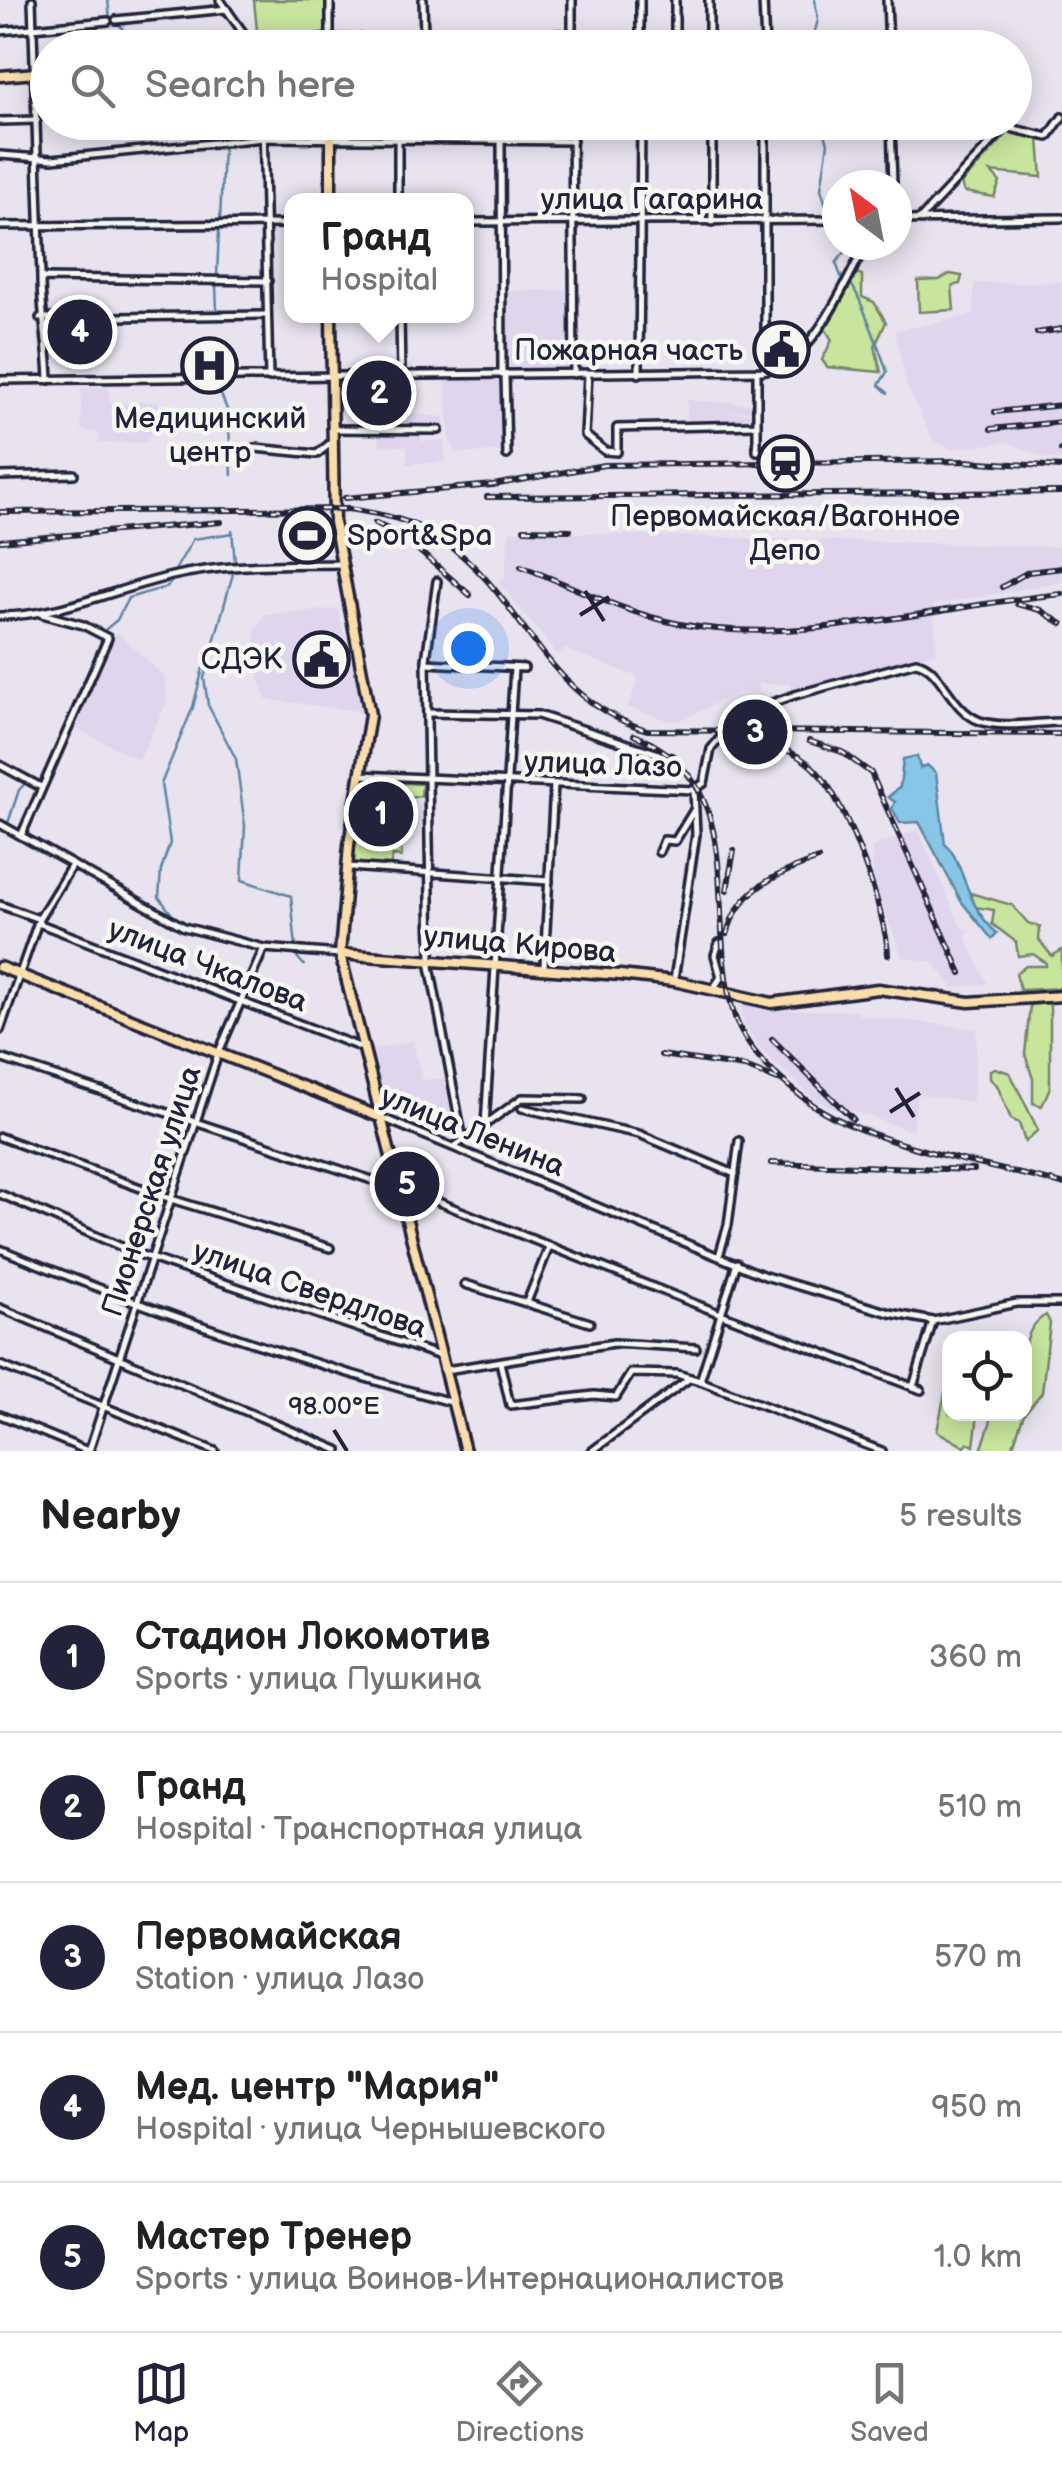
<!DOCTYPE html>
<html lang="en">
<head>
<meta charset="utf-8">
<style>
  :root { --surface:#fff; --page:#f2f2f2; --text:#202124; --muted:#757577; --line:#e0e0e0; --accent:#22223b }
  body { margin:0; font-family:"Balsamiq Sans",sans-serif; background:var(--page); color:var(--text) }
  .controls { position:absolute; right:30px; bottom:30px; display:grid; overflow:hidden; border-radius:20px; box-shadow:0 5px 25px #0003 }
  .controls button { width:90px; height:90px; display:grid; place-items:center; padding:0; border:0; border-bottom:2px solid var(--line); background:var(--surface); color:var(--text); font:50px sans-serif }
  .compass { position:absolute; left:822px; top:170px; width:90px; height:90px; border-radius:50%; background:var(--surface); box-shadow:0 5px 25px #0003; rotate:328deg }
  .you { position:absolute; left:468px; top:648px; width:35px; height:35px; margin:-25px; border:8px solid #fff; border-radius:50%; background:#1a73e8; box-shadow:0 0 0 15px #1a73e833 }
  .badge { display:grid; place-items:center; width:65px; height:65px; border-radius:50%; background:var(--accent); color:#fff; font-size:32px; font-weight:700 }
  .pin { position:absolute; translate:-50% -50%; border:5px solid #fff; box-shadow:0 2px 10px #0006 }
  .popup { position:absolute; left:284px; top:193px; width:190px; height:130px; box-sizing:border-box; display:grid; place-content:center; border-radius:20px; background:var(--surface); filter:drop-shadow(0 2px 8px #0005); font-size:32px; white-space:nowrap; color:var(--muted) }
  .popup b { font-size:38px; color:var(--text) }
  .popup::after { content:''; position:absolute; left:50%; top:100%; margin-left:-20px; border:20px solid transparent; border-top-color:var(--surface) }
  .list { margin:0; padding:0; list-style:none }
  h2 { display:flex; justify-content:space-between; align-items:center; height:130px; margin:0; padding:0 40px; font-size:42px }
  h2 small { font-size:32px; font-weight:400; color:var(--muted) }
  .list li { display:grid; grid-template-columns:65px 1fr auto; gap:30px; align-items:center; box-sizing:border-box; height:150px; padding:0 40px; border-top:2px solid var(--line) }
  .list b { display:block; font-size:38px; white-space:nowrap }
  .list p { margin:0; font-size:32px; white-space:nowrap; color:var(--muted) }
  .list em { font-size:32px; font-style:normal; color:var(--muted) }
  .icon { flex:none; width:55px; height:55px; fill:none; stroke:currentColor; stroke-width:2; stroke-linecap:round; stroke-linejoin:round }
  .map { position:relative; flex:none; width:1062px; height:1451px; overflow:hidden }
  .search { position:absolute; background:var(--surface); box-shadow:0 5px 25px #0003; left:30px; right:30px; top:30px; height:110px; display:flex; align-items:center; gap:25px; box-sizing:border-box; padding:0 35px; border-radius:55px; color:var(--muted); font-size:38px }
  .sheet { height:880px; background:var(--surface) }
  nav { display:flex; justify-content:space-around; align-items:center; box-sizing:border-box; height:140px; border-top:2px solid var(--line); background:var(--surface); font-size:28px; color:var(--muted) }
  nav a { display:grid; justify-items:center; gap:5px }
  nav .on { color:var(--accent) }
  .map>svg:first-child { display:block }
</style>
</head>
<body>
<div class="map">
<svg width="1062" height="1451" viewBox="0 0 1062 1451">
  <rect width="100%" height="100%" fill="#e8e3ef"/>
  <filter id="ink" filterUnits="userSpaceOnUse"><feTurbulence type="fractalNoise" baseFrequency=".01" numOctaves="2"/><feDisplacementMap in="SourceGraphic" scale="20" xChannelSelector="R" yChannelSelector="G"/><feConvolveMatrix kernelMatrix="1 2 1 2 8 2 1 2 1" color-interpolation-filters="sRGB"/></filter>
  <g filter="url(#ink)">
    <g fill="#dfd6ed">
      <polygon points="1062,282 1062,460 1047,459 1008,442 950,449 933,440 907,387 895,331 974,315 974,283"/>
      <polygon points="566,290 568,366 506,368 505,291"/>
      <polygon points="502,379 503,452 457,453 450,443 445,380"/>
      <polygon points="109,387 110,404 159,401 160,420 146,443 99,443 98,433 81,430 81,388"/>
      <polygon points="389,400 390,412 444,417 444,430 422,431 421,441 444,441 446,462 407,464 407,446 379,446 379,433 364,433 367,401"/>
      <polygon points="687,400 753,404 753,411 719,412 754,413 754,422 687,422"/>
      <polygon points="509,531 1062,547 1062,582 933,605 937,652 794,694 790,684 758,684 758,693 739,692 679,721 670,721 627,707 638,681 635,676 565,649 558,655 498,582 505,576"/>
      <polygon points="338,609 364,712 265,699 255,660 255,630 265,614"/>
      <polygon points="117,632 164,676 168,700 139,760 73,727"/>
      <polygon points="918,829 961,927 970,931 965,936 987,983 953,988 933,962 902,957 873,880 871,848"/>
      <polygon points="741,1004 757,1005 757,1009 858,1011 859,1015 977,1029 973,1102 918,1094 912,1131 849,1110 845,1114 814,1099 762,1051 743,1023"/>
      <polygon points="413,1041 422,1080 447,1078 456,1133 451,1137 384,1112 368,1050"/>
    </g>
    <g fill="#c7e59d" stroke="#74846c" stroke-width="2.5">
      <polygon points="254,0 328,0 325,38 258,41"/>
      <polygon points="1010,131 1039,139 1042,177 991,172 1000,182 994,197 964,192 961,184"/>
      <polygon points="854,272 862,275 862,297 874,302 886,322 875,346 881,372 827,367 822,360 832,340 823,325"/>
      <polygon points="950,274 962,276 960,284 952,286 954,310 919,312 918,281 939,280"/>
      <polygon points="364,781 422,784 421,796 404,799 401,857 393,856 390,866 350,862"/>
      <polygon points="970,893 1012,905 1028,923 1040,927 1039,940 1052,956 1062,950 1062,988 1020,990 1016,973 1026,966 1046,966 1046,963 1033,954 1018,956 1016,942 992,924 994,910 975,907"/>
      <polygon points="1050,1003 1050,1087 1042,1106 1033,1103 1033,1079 1025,1054 1030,1005"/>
      <polygon points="995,1068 1010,1073 1038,1130 1025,1142 1019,1123 1011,1119 997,1085 990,1079 990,1070"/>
      <path d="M1046,1315L1050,1323L1042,1392L1025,1413C1024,1382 1015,1331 1046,1315Z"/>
      <polygon points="949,1374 950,1414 978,1414 974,1446 968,1443 965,1447 937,1431"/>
      <polygon points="993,1414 1024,1414 1011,1451 981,1451"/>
    </g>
    <path fill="#87c6e7" stroke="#5f84a2" stroke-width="2.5" d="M917,756L920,768L927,765L936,773L945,844C964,860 964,905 997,933L992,939L961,901L919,822L900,823L892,808L895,802L888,797L900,787L903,759Z"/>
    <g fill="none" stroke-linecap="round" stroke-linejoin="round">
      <g stroke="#5f84a2" stroke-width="2.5">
        <polyline points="108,0 110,19"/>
        <polyline points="815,0 818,20 813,38 820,39 822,46"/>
        <polyline points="114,22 122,27 124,48"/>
        <polyline points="215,122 223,137"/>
        <polyline points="821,122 828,143 821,189 829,215"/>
        <polyline points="220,222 223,147"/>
        <polyline points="830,224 837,241"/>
        <polyline points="217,275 219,230"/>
        <polyline points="842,279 836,263 845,252 843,245"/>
        <path d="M850,283C858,290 883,359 887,372L879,385L888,393"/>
        <polyline points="216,285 217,312"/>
        <polyline points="218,387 228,412 232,475"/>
        <polyline points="232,530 235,563"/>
        <polyline points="234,570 204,678 208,705 236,759 245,826 242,880 291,896 296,948"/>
        <polyline points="174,572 193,539 233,533"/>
        <polyline points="106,629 117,620 128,598 167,587 174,579"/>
        <polyline points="49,766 104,635"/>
        <polyline points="8,823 19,790 27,781"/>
        <polyline points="173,916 159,897 161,870 170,843 161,784 193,707 203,668"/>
        <polyline points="296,956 304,965"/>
      </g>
      <defs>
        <g id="minor">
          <polyline points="32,0 41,277"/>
          <polyline points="220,0 254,48"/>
          <polyline points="330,0 330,39 559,34 627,48"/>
          <polyline points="423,0 424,36"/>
          <polyline points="640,0 640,48"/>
          <polyline points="675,0 675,48"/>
          <polyline points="709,0 709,48"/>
          <polyline points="763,0 765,48"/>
          <polyline points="887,0 889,48"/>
          <polyline points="116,20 227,9"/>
          <polyline points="0,31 108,21"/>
          <polyline points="930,45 931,48"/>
          <polyline points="396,48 396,37"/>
          <polyline points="572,48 572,0"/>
          <polyline points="0,121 37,120"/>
          <polyline points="263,122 269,378"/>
          <polyline points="572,122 574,374"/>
          <polyline points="712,122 712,222"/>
          <polyline points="765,122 765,370"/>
          <polyline points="891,122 893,185"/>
          <polyline points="946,122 947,128 1006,127"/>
          <polyline points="501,139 502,375"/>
          <polyline points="0,155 52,159 264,138 573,141"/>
          <polyline points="398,200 398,122"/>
          <polyline points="920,219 1006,127 1048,137 1062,117"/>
          <polyline points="897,220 1062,218"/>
          <polyline points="466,222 837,220"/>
          <polyline points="0,226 292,224"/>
          <polyline points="400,316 401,375"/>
          <polyline points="40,318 267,315"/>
          <polyline points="588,374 585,435 605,451 617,452 617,428 757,425 757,372"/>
          <polyline points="639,374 641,122"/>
          <polyline points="505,375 507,455"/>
          <path d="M0,380L762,371C816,361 841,288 866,245"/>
          <path d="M49,380C48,343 41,314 41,278L268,281"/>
          <polyline points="757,425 757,451 788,451"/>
          <polyline points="332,429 439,430"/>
          <polyline points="255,448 317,454 332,442"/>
          <polyline points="0,476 74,474"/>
          <path d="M0,616C60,616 114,589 172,576C228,563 285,565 342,564"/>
          <polyline points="426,663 524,668"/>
          <polyline points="428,713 538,715 671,758"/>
          <polyline points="0,765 39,786"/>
          <path d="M360,775L694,790L704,783L711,749L739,715L795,695L916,662C942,667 949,709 980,721C1003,729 1038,722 1062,722"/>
          <polyline points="0,824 184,927 264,948 340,954"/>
          <polyline points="21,836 108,638 83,625 42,614"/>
          <polyline points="659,852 664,840 675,841 694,810"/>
          <polyline points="348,867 549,881"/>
          <polyline points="0,905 39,919"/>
          <polyline points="38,923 362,1048"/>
          <polyline points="431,958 426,660 437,581"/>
          <polyline points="429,961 463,1140"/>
          <polyline points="544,966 554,785"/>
          <polyline points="674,980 696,834 694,790"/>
          <polyline points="713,989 721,977 715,955 719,943"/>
          <polyline points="0,1030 39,919 72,865"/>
          <polyline points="0,1058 436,1201 721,1314 737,1263"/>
          <polyline points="522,1108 639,1134 735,1174"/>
          <polyline points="380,1117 765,1276 890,1313 933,1321 1017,1303 1062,1303"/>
          <polyline points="485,1125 514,668"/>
          <polyline points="0,1137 171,1199 330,1248"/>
          <polyline points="454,1147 522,1098 583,1099"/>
          <polyline points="0,1194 133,1252 440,1356"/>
          <path d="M0,1249C148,1310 296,1361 451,1402"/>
          <polyline points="719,1256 728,1225 739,1141"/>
          <polyline points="465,1284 590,1323"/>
          <polyline points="527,1302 549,1247"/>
          <polyline points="0,1308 338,1450"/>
          <polyline points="500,1362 510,1405 594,1395 616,1397 631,1373 677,1374 700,1381"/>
          <polyline points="0,1365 215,1451"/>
          <polyline points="446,1370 614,1343 696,1348"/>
          <polyline points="913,1387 933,1321"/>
          <polyline points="0,1415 88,1451"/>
          <polyline points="89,1451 218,1054 264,948"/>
          <polyline points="592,1451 690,1378"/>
          <polyline points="882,1451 700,1381 721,1314 921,1390"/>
        </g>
        <g id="major">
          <polyline points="279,48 330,39 330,48"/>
          <polyline points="0,76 48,72"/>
          <polyline points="331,122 331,200"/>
          <polyline points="331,316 334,522 370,715 349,845 340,954 465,1451"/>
          <polyline points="340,954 620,975 674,981 772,1003 878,989 969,1002 1062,996"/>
          <polyline points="0,967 377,1116"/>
        </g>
      </defs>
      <use href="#minor" stroke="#22223b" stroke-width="12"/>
      <use href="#major" stroke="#22223b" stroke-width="15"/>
      <use href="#minor" stroke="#f6f6f2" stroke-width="5"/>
      <use href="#major" stroke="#faddab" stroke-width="8"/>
      <defs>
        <g id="rail">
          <polyline points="1037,333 1062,329"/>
          <polyline points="995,412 1062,405"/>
          <polyline points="991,429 1062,422"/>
          <polyline points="1061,450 1062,450"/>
          <polyline points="487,497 1062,492"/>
          <polyline points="345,498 493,485 604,465 963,461 1062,467"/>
          <path d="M0,512L348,509C382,514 414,520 442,540C525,596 541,698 647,730L1062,734"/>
          <polyline points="375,523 402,536 470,595"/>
          <polyline points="524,529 570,530"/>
          <polyline points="0,541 221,522"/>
          <path d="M521,566C572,586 626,614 680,624C803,647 940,605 1062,594"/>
          <polyline points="1002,587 1028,572 1062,568"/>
          <polyline points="1017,604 1040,610 1062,624"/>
          <path d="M634,735C755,784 702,919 735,1017C746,1051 782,1082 809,1102C867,1145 991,1165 1062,1184"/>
          <path d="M752,741C778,744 803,755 820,775C847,805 887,915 888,955"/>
          <polyline points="809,741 842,752 871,773 961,973"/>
          <polyline points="727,890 734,850"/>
          <path d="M727,934C739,887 779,874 818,859"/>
          <polyline points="772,1039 853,1119"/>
          <polyline points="661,1055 745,1067 778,1080"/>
          <polyline points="771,1163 974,1170"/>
        </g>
      </defs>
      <use href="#rail" stroke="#22223b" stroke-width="6"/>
      <use href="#rail" stroke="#f6f6f2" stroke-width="2.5" stroke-dasharray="8" stroke-linecap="butt"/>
    </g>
  </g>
  <path fill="none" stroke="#22223b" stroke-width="4" d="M585,591L604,621M580,615L609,597M896,1088L914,1117M890,1112L920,1093M334,1430L347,1451"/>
  <defs>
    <symbol id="civic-ring" viewBox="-11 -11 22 22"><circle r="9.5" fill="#f6f6f2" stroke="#22223b" stroke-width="1.5"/><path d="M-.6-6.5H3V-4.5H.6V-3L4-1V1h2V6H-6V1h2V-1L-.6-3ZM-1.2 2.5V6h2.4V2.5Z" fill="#22223b"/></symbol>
    <symbol id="hospital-ring" viewBox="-11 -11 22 22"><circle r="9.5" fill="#f6f6f2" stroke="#22223b" stroke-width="1.5"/><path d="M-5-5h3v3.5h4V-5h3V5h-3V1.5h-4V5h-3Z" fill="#22223b"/></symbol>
    <symbol id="station-ring" viewBox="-11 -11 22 22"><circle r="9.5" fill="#f6f6f2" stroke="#22223b" stroke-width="1.5"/><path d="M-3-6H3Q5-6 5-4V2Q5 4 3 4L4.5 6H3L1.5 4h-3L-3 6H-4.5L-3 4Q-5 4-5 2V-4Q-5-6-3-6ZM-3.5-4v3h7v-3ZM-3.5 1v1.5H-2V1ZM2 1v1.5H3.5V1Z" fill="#22223b"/></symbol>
    <symbol id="stadium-ring" viewBox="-11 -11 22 22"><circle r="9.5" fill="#f6f6f2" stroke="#22223b" stroke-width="1.5"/><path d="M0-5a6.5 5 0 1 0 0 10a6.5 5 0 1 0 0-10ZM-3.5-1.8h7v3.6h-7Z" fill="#22223b"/></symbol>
  </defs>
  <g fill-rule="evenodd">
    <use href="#civic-ring" x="750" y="318" width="63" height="63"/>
    <use href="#hospital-ring" x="178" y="334" width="63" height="63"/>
    <use href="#station-ring" x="754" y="432" width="63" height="63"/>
    <use href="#stadium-ring" x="276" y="504" width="63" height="63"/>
    <use href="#civic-ring" x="290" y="628" width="63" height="63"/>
  </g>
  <g text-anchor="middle" stroke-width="9" stroke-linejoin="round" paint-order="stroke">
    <g font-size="30" fill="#22223b" stroke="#f6f6f2">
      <text x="652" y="209">улица Гагарина</text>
      <text transform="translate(603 764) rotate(2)" y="10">улица Лазо</text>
      <text transform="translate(520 944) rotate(5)" y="10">улица Кирова</text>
      <text transform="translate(208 965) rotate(21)" y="10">улица Чкалова</text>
      <text transform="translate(473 1131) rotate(22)" y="10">улица Ленина</text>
      <text transform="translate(151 1191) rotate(-72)" y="10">Пионерская улица</text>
      <text transform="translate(310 1289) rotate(19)" y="10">улица Свердлова</text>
    </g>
    <g font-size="30" fill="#22223b" stroke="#f6f6f2" text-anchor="end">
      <text x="743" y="360">Пожарная часть</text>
      <text x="210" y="428" text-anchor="middle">Медицинский<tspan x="210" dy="34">центр</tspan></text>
      <text x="785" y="526" text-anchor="middle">Первомайская/Вагонное<tspan x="785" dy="34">Депо</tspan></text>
      <text x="347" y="545" text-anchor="start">Sport&amp;Spa</text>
      <text x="282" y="669">СДЭК</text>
    </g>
  </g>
  <g font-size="25" text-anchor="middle" fill="#22223b" stroke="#f6f6f2" stroke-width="9" stroke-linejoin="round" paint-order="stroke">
    <text x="334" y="1414">98.00°E</text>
  </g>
</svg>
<div class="controls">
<button><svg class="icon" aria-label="locate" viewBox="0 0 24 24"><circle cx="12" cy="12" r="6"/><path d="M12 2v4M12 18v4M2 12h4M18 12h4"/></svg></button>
</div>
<svg class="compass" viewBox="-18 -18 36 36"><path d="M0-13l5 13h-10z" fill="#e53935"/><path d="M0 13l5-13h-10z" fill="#757577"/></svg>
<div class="you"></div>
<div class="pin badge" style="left:381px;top:814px">1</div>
<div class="pin badge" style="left:379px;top:393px">2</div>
<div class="popup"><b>Гранд</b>Hospital</div>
<div class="pin badge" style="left:755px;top:732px">3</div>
<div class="pin badge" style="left:80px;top:332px">4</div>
<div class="pin badge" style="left:407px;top:1184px">5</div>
<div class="search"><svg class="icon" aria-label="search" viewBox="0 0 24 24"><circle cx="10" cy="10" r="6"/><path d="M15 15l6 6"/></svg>Search here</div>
</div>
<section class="sheet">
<h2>Nearby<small>5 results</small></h2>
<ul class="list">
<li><span class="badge">1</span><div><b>Стадион Локомотив</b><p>Sports · улица Пушкина</p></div><em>360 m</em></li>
<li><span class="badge">2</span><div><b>Гранд</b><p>Hospital · Транспортная улица</p></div><em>510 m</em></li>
<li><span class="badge">3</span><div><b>Первомайская</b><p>Station · улица Лазо</p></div><em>570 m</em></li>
<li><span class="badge">4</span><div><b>Мед. центр &quot;Мария&quot;</b><p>Hospital · улица Чернышевского</p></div><em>950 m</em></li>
<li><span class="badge">5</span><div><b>Мастер Тренер</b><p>Sports · улица Воинов-Интернационалистов</p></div><em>1.0 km</em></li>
</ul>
</section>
<nav>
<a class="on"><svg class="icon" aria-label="map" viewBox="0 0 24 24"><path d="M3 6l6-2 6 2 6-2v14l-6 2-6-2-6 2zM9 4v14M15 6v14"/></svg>Map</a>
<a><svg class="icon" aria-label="directions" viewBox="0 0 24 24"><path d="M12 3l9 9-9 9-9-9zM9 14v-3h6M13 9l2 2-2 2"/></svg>Directions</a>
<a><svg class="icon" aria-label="saved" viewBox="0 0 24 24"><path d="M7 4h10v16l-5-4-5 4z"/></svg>Saved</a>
</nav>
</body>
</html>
